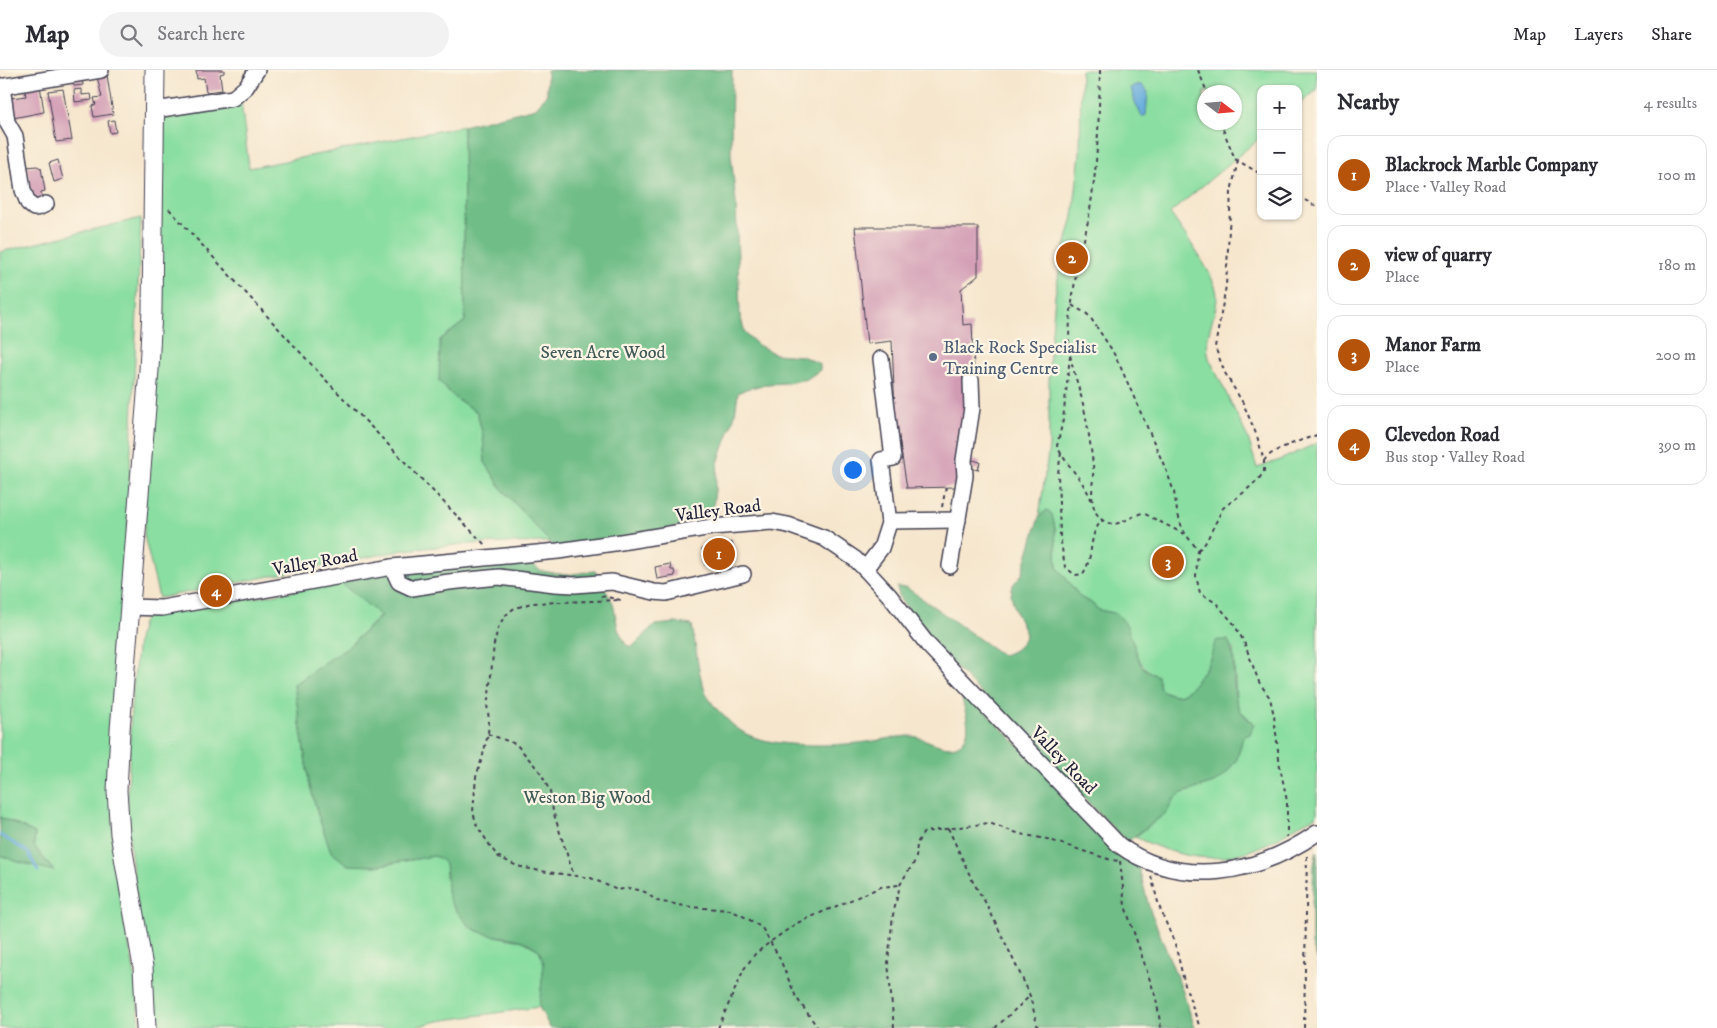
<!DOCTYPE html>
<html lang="en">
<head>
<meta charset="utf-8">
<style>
  :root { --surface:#fff; --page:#f2f2f3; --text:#2b2b33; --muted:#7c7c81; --line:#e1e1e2; --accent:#b45309 }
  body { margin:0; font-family:"IM FELL DW Pica",serif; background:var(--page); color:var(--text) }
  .controls { position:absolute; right:15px; top:15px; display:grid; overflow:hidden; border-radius:10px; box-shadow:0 1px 4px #0004 }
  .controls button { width:45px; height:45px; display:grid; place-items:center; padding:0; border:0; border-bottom:1px solid var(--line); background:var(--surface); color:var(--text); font:25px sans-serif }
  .compass { position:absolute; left:1197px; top:15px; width:45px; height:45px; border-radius:50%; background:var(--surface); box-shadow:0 1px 4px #0004; rotate:106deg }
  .you { position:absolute; left:852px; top:399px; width:18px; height:18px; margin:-12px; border:4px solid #fff; border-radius:50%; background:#1a73e8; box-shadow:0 0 0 8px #1a73e833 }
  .badge { display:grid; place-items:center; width:32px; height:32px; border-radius:50%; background:var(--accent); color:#fff; font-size:16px; font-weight:700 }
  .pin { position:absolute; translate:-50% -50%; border:2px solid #fff; box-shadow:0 1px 5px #0006 }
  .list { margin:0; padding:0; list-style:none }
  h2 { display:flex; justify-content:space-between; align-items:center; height:65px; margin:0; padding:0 20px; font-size:21px }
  h2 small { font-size:16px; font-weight:400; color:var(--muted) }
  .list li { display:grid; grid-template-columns:32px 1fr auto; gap:15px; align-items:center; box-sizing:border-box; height:80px; margin:0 10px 10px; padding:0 10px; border:1px solid var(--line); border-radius:15px }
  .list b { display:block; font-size:19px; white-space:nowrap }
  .list p { margin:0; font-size:16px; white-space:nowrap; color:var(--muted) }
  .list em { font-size:16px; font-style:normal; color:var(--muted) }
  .icon { flex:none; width:28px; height:28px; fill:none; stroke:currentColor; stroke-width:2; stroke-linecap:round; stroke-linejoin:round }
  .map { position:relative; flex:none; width:1317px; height:958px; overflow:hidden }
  header { display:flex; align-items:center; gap:30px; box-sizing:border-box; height:70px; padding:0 25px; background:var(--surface); border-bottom:1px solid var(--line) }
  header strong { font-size:24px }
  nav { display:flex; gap:28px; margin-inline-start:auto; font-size:18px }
  .search { width:350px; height:45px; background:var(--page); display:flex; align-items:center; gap:12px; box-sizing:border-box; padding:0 18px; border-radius:28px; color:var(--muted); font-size:19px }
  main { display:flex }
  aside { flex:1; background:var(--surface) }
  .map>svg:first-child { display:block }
</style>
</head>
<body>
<header>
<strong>Map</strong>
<div class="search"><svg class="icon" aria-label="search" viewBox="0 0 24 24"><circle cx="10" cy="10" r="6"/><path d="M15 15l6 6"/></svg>Search here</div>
<nav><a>Map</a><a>Layers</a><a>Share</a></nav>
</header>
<main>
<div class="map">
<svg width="1317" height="958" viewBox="0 0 1317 958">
  <rect width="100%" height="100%" fill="#fcf5e5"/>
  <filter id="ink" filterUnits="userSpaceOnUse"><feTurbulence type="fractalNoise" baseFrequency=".02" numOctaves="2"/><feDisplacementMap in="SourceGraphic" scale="10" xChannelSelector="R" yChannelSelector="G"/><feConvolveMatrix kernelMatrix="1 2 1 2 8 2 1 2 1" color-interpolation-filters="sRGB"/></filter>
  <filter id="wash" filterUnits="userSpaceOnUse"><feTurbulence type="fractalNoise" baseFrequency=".0096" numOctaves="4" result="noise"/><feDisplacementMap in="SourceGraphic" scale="20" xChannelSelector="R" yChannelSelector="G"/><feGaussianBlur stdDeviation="1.12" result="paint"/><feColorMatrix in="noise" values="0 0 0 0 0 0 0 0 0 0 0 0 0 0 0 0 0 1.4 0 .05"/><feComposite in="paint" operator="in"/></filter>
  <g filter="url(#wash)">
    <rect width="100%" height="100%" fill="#f6e6cd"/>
    <g fill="#8adea1" stroke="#56806e" fill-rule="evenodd">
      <path d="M1081,0H1317V20L1298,35V19H1261V67L1170,143C1182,161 1218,208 1217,227C1216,250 1203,264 1209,288L1248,368L1257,398L1280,390L1317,373V745C1310,751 1301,753 1294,758C1235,796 1197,796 1135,767L1167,742L1173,730L1182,723L1213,713L1237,689L1243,667L1254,654L1239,639L1236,628L1233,578L1211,585C1209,593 1204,600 1199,606C1188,623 1180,631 1160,619L1158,606C1138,598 1140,587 1131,570C1127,560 1120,552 1114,543L1099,540L1090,532L1081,528L1057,497L1055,458L1047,440L1039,447L1049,376V296L1055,226L1061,191L1073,147L1080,83ZM1204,22H1234V52H1204Z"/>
      <polygon points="241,31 249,98 463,56 465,251 440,270 455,328 477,342 483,366 485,392 502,419 550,472 465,474 404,480 159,528 144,465 164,45"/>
      <polygon points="141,148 127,471 113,661 113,781 115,801 136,911 140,958 0,958 0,785 15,791 53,800 34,776 35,763 0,747 0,182"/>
      <polygon points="341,513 381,545 346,579 324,593 294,615 309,712 318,745 331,781 348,795 375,796 434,786 441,788 445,793 446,809 468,856 480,862 504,868 523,871 539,880 544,894 539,937 438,951 412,958 153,958 127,752 131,638 138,570 142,553 148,546"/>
    </g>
    <g fill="#6fbd87" stroke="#487061">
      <polygon points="547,0 732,0 731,84 736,133 740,245 745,263 758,275 775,284 802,286 820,294 820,300 807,309 788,313 767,314 746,319 738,323 735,345 718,393 712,447 621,472 558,481 502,419 485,392 483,366 477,342 455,328 439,311 440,270 465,251 463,56 536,38 547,24"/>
      <path d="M1047,440L1052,444L1055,458L1057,497L1081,528L1090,532L1099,540L1114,543L1121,548L1127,556L1141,595L1148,602L1158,606L1160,619C1179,631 1187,624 1198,608C1202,602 1207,597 1209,591C1213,583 1212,577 1217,570H1228C1239,590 1229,624 1240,640C1243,645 1249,650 1254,654L1250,664L1243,667L1237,689L1225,705L1214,713L1182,723L1173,730L1167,742L1127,772L931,572L900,529L897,517L907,518L1002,585C1015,582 1021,577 1026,564L1016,543L1011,525L1013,515L1022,504L1039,447Z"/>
      <path d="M519,484L541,501L566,505L595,501L613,533L618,559L626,575L632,577L655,555L676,553L692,555C696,576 697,598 704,618C708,629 715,638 724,646C729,651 734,657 741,661C768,679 835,676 867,672C881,670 895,667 909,666C924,665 949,687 963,671C975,656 960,633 960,616L1139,798L1149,837L1183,922L1195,958H550L539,937L544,894L539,880C534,877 528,872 523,871C501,864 478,869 463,849C457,842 451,835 448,826C444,811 453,792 434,786L375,796L348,795L331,782L318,745L309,712L294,615L324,593L346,579L381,546L341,513L392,497Z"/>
      <polygon points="0,747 35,763 34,776 54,801 15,791 0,785"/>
      <polygon points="1317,781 1317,889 1312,874 1312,835 1314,795"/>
    </g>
    <polygon fill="#66acdc" stroke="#44678c" points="1136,15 1142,15 1148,22 1146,45 1142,47 1135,32 1131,18"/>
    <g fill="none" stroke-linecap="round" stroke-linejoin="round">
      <polyline stroke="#66acdc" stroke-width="3" points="0,765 28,782 38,801"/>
    </g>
    <g id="blocks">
      <g fill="#d29bb4">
        <polygon points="196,0 224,0 224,3 220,4 222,20 206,22 204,8 197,9"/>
        <polygon points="107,5 113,44 94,47 92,36 96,35 94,28 102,27 97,7"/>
        <polygon points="82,8 83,15 74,16 72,10"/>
        <polygon points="40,15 44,42 13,48 11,28 26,26 24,17"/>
        <polygon points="63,19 72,70 56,72 48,21"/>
        <polygon points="82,19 82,25 91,24 92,30 75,32 74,20"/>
        <polygon points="114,50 116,62 110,63 108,51"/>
        <polygon points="58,90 63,109 54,112 49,93"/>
        <polygon points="37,96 41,98 45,121 41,122 42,128 33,130 27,97"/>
        <polygon points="855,157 978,157 978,206 961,219 963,255 972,254 974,299 964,300 966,344 956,417 907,418 895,342 892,271 867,274"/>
        <polygon points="970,389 980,392 978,400 968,397"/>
        <polygon points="732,472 736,489 705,495 702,479"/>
        <polygon points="670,494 671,500 674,500 675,506 657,509 655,497"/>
      </g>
    </g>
  </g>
  <g filter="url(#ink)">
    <use href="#blocks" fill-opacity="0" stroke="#423f51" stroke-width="1"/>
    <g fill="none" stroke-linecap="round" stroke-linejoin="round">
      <defs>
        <g id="minor">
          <polyline points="2,16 7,52 15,66 23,120 28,133 34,138 40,137 46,134"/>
          <polyline points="0,17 101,0"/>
          <polyline points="155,40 233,28 246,17 257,0"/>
          <polyline points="889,451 958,450"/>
          <polyline points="950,496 965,406 964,390 972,338 971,310"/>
          <polyline points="392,497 399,512 412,518 449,512 499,507 555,514 575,515 612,512 654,522 666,523 743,504"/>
          <polyline points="865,499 881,478 889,453 881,390 893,388 881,289"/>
          <path d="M129,537L162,538L392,497L558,481L621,472L712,457L772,452L788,455L824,468L855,489L865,499L889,525L928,575L1119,775C1181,820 1258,804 1317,763"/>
        </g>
        <polyline id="major" points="146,958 143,897 120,764 117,721 120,660 149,300 152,240 155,0"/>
      </defs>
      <use href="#minor" stroke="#423f51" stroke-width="18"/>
      <use href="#major" stroke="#423f51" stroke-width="21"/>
      <g stroke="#423f51" stroke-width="2" stroke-dasharray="4 4" stroke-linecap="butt">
        <path d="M1100,0C1099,44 1098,89 1091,133C1088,155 1082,177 1077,199C1073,222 1070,245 1069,267C1068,287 1076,307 1081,326C1087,348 1090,372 1093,394C1095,411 1085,439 1104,451C1118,460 1130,445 1143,443L1184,464"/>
        <polyline points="1198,0 1207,22"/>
        <polyline points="1220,52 1235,89 1261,104"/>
        <polyline points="1298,126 1317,137"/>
        <polyline points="169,139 322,306 486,476"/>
        <path d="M1072,235C1078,240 1085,241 1090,247L1112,280L1121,298L1167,402L1174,422L1177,441L1182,458L1186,465L1198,480L1196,506L1200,523L1216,533L1234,554L1244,572L1259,612L1270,628L1274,646L1280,697L1287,731V767"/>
        <path d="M1070,286L1063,350L1057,376C1067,397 1085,411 1092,432"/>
        <path d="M1061,383L1058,403L1060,466L1065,497L1075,505L1083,504C1085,500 1087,497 1088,493C1093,478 1090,461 1103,450"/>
        <path d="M1264,391C1270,379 1303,370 1317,365"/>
        <polyline points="942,437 946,417"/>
        <polyline points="1198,480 1204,475 1207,470 1223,438 1243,423 1259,409 1264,401 1264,391 1257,366 1243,333 1225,303 1215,277 1226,216 1231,122 1238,90"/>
        <polyline points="601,526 621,530 531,533 513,539 504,547 498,558 494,574 489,625 487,634 489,650 488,664 483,685 476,707 473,742 477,756 497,786 517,796 540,801 591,808 617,820 631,818 645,822 657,831 691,837 730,840 747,848 762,858 779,887 796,927 818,958"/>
        <polyline points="488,664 516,674 541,703 550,722 553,741 574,806"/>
        <polyline points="948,758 973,812 987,835 1026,916 1030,926 1038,958"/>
        <polyline points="1120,791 1125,836 1156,928 1161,958"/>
        <polyline points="1151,806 1159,836 1175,874 1185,915 1200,958"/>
        <polyline points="718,958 744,899 755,884 770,872 797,853 881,817 899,815"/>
        <polyline points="894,958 888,892 893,845 900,815 908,801 912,797 916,788 917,773 924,762 989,753 1020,764 1047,769 1111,790 1120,791"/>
        <polyline points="995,958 1030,926"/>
        <polyline points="1304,958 1307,783"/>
      </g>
      <use href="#minor" stroke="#fff" stroke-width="15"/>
      <use href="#major" stroke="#fff" stroke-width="19"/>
    </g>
  </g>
  <circle fill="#5c6f8a" stroke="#fcf5e5" stroke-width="2" cx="933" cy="287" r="5"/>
  <g text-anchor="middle" stroke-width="4.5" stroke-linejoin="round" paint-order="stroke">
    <g font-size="18" fill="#4e5e75" stroke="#fcf5e5" text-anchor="start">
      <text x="943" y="283">Black Rock Specialist<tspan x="943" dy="21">Training Centre</tspan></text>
    </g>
    <g font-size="18" fill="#415a5a" stroke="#fcf5e5">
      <text x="603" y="288">Seven Acre Wood</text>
      <text x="587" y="733">Weston Big Wood</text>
    </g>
    <g font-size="18" fill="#22223b" stroke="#fcf5e5">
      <text transform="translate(718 440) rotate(-7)" y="6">Valley Road</text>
      <text transform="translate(315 492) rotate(-10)" y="6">Valley Road</text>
      <text transform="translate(1064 690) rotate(46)" y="6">Valley Road</text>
    </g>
  </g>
</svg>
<div class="controls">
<button>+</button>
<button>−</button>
<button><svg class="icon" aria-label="layers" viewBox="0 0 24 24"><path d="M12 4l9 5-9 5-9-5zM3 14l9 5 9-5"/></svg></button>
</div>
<svg class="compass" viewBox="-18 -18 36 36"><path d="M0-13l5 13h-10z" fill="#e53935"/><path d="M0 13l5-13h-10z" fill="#7c7c81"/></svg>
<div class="you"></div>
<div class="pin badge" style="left:719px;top:484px">1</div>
<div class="pin badge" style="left:1072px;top:188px">2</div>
<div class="pin badge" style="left:1168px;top:492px">3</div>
<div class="pin badge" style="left:216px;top:521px">4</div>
</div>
<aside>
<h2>Nearby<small>4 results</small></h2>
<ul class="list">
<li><span class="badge">1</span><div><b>Blackrock Marble Company</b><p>Place · Valley Road</p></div><em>100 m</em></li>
<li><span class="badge">2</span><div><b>view of quarry</b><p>Place</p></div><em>180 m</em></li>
<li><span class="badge">3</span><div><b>Manor Farm</b><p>Place</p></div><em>200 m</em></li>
<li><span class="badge">4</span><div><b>Clevedon Road</b><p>Bus stop · Valley Road</p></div><em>390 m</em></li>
</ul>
</aside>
</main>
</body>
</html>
